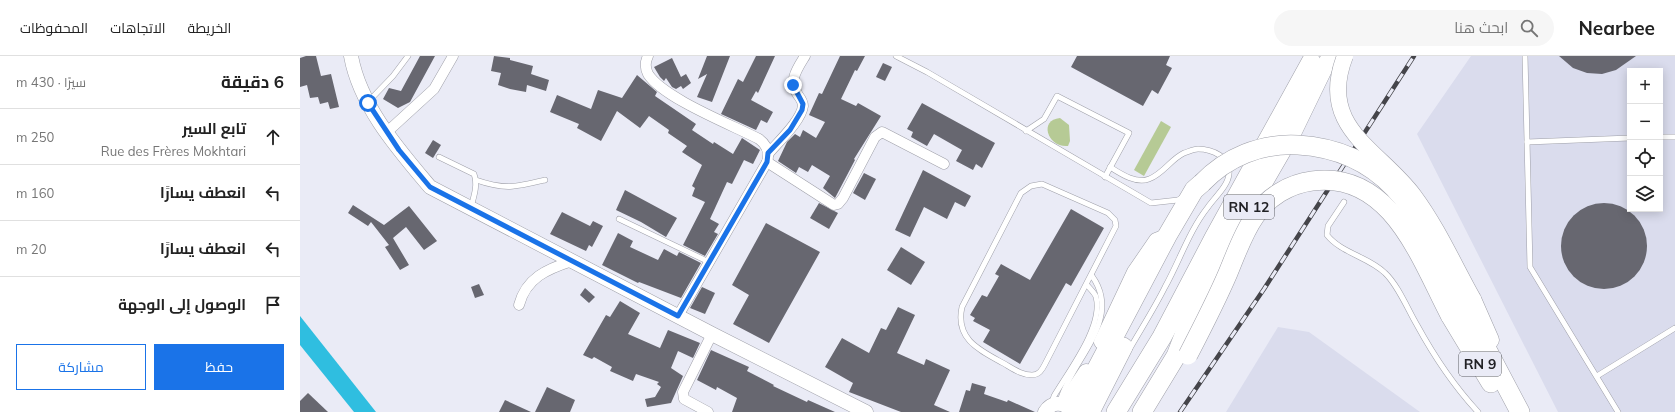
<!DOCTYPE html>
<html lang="ar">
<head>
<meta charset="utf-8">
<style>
  :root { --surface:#fff; --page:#f6f6f6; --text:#222; --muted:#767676; --line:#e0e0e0; --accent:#1a73e8 }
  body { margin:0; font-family:Mulish,Cairo,sans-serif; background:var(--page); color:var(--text); direction:rtl }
  .controls { position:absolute; right:12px; top:12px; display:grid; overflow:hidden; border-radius:0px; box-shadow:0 2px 10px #0003 }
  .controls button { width:36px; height:36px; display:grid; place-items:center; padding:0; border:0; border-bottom:1px solid var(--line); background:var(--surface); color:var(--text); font:20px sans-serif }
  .stop { position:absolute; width:12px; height:12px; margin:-9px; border:3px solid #1a73e8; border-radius:50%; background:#fff }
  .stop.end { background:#1a73e8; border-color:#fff; box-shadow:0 1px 4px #0008 }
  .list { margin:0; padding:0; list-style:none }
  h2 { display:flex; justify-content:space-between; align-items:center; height:52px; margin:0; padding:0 16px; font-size:17px }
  h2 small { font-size:13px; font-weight:400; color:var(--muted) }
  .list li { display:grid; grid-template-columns:26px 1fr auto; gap:12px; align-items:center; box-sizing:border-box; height:56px; padding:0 16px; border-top:1px solid var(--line) }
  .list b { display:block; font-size:15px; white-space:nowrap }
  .list p { margin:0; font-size:13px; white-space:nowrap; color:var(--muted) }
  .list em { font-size:13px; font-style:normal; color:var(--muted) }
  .actions { display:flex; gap:8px; padding:12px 16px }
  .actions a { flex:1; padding:9px 0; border:1px solid var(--accent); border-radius:0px; text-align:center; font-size:14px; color:var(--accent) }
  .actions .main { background:var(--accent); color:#fff }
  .icon { flex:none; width:22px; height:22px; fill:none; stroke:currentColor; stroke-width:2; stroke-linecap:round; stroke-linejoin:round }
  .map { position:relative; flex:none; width:1375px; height:356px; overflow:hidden; direction:ltr }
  header { display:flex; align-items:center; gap:24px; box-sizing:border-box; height:56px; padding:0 20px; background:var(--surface); border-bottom:1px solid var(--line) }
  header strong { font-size:19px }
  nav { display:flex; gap:22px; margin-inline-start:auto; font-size:14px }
  .search { width:280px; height:36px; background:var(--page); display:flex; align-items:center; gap:10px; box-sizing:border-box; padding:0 14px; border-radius:22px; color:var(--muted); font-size:15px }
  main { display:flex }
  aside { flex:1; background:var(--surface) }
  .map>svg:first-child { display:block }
</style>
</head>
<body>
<header>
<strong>Nearbee</strong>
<div class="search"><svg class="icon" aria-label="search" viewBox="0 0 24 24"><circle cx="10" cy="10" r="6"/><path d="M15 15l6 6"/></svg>ابحث هنا</div>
<nav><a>الخريطة</a><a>الاتجاهات</a><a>المحفوظات</a></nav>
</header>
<main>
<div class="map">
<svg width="1375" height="356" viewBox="0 0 1375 356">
  <rect width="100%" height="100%" fill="#eaebf6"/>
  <g fill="#dadced" fill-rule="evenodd">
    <path d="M1171,0H1375V356H1258L1117,78ZM1330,15H1360V153H1330Z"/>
    <polygon points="978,271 1009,276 1120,356 926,356"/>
  </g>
  <g fill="#b6ca95">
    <path d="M760,62L769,69L770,85L768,90C748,92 738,64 760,62Z"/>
    <polygon points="861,65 871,71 844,120 834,114"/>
  </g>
  <polygon fill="#2fbee0" points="0,260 76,356 54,356 0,289"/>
  <g fill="#676770">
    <polygon points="6,0 16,0 21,20 31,18 39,51 30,53 28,46 20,48 18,41 10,42 7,29 0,31 0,2"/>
    <polygon points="120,0 135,0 110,46 98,52 83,43 89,32 101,35"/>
    <polygon points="194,0 210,2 210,4 233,10 231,18 249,24 246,35 227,29 226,36 210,33 198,29 201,17 191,15"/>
    <polygon points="407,0 430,0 412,46 397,41 407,18 398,23"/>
    <polygon points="456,0 475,0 458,37 456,35 451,44 473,56 467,67 461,64 456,74 421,58 438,23 443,26"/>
    <polygon points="540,0 565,0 557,15 555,14 541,43 556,50 558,47 581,60 554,103 555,104 535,142 523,132 530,120 512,109 508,116 499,111 496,117 478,105 487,86 495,78 500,81 503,74 516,82 525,66 509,59 519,37 522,38"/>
    <polygon points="777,0 870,0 866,9 872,12 858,38 852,34 843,50 771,11"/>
    <polygon points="1259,0 1336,0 1316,14 1302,18 1287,17 1273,12"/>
    <polygon points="372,2 381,21 386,18 391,27 383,33 381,30 376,33 372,31 366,22 364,25 360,21 354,11"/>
    <polygon points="583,7 592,11 585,25 576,21"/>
    <polygon points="337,19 357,36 355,40 396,68 392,74 413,88 414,86 433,98 442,82 460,94 453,108 444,104 432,128 427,126 410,163 419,168 414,176 418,178 405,200 383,189 405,146 392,140 395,132 392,130 402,109 382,96 387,90 368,77 369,74 349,60 340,72 317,55 301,85 277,72 279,68 250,56 257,39 291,53 298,34 322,42"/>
    <polygon points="622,47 695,87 682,112 676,108 673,114 656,105 662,94 634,78 627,90 611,81 613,76 607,73"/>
    <polygon points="133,84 141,89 133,102 125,97"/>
    <polygon points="623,114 671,140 665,151 655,146 647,163 624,151 610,181 595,174"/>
    <polygon points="564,117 576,123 565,144 553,137"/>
    <polygon points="325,134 377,162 366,181 341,166 316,154"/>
    <polygon points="519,147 538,157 529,173 510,162"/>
    <circle cx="1304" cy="190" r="43"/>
    <polygon points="53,149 84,169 109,150 137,185 124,194 106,171 93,182 109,209 100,214 85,191 89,189 71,166 68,170 48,157"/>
    <polygon points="771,153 804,172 771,230 766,227 720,308 683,286 690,274 673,265 675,262 670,259 682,239 687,241 699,220 695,218 701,208 730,224"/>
    <polygon points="262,156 290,170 293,165 303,170 292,191 289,189 286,195 250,178"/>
    <polygon points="466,167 520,196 469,287 433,268 449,239 432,229"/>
    <polygon points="318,177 333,185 330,191 358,204 364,193 377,200 379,196 401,207 381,242 339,226 338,227 302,209"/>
    <polygon points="601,191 625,206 611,229 587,214"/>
    <polygon points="179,228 184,239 175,242 171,231"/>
    <polygon points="402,231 415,237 405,258 390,252"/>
    <polygon points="285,232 295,241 289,247 280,239"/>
    <polygon points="320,245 340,257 328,278 360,292 368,274 400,287 393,302 378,295 371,312 383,320 371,347 347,351 345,343 355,341 361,331 357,328 359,326 336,318 333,325 310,315 312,311 294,301 292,303 283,299 306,259 310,261"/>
    <polygon points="598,251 615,259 597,297 624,309 626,303 650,314 634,349 650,356 601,356 549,336 553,327 525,311 542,282 569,297 581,272 586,274"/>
    <polygon points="411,294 449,311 447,315 474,329 473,330 507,346 508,344 535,356 432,356 437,342 417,331 416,334 397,324"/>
    <polygon points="672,327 686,331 684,338 707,346 708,344 735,356 659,356 666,334 670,335"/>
    <polygon points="247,331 275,344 270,356 235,356"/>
    <polygon points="8,337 28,356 0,356 0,345"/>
    <polygon points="205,344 231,356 199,356"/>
  </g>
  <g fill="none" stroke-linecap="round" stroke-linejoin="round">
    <defs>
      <g id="lane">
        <polyline points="596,0 627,16 851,147 878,144 883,141"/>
        <polyline points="1225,0 1230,211 1318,356"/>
        <polyline points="68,46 93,20 108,0"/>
        <polyline points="726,75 744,63 757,40 829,77 805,121"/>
        <polyline points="1360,81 1375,81"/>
        <polyline points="1227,86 1330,82"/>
        <path d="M139,101L174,118C178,129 174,140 171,151"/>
        <path d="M810,111C821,118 836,128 849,123C863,118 871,103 884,97C888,96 893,93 898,93C912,93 931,101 929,118C928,130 915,141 908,151C889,175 880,204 865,231C854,253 841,273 829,294"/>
        <path d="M176,124C205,134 216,131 245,124"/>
        <path d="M742,128L808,157L815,164L816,170L745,308C742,314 739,319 732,319C721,319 712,312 703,307C679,294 655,283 662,251L721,137L731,130Z"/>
        <path d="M1044,146L1028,170L1027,179C1041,197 1069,201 1085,217C1098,229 1108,254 1117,269C1135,302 1153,329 1178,356"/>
        <polyline points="319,163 409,206"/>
        <polyline points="1297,320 1375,272"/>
        <path d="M761,342C773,303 823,263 792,220"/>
        <path d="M752,347L754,340C768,316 804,270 796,241C795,237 790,233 787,229"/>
      </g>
      <g id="street">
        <path d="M348,0C345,6 345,12 348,18C363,42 432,69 459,83C467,89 470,96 467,106L378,260"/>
        <polyline points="87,76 134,33 153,0"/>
        <path d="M469,97C478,86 501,65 503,50C503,46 501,43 498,39C488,25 497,13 505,0"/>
        <polyline points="467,106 534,149 538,148 543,142 575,81 582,76 644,108"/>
        <path d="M219,249C226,222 247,213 272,205"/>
        <polyline points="408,356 384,343 383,336 412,278"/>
      </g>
      <g id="secondary">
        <path d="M51,0C60,50 98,93 130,131L412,278L566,356"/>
        <polyline points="801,286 834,216 856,184 861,182"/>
        <polyline points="764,348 786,315"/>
        <path d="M745,356C751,346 763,345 770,354"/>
      </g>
      <g id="primary">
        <polyline points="1023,12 1030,0"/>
        <polyline points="1173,243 1191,284"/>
      </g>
      <g id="highway">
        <polyline points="1165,252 1220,356"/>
        <polyline points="1150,259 1191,327"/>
        <polyline points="881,268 991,78 1023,12"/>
        <polyline points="774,356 867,180 894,134 902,127"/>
        <polyline points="790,356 823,291"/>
        <polyline points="816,356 862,281 914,182 1011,6"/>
        <polyline points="842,356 876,300 893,256"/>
      </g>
    </defs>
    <use href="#lane" stroke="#9e9fa8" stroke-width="6"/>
    <use href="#street" stroke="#9e9fa8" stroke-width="11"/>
    <use href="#secondary" stroke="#9e9fa8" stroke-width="15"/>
    <use href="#primary" stroke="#9e9fa8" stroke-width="17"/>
    <use href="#highway" stroke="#9e9fa8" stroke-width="20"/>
    <use href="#lane" stroke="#fff" stroke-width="5"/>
    <use href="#street" stroke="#fff" stroke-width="10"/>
    <use href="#secondary" stroke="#fff" stroke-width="14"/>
    <use href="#primary" stroke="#fff" stroke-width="16"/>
    <use href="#highway" stroke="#fff" stroke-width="19"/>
    <defs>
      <polyline id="rail" points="880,356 964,233 1114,0"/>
    </defs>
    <use href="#rail" stroke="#45454a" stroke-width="4.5"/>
    <use href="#rail" stroke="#eaebf6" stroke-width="3" stroke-dasharray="9" stroke-linecap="butt"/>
    <defs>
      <path id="primary-bridge" d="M1045,0C1017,72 1079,93 1114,140C1137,171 1154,209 1173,243"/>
      <g id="highway-bridge">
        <path d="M902,127C927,101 961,87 998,89C1099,95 1124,174 1165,252"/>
        <path d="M888,299C902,272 916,245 928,217C936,198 943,177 955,160C968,141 989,128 1012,125C1091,114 1121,204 1150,259"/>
      </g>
    </defs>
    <use href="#primary-bridge" stroke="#9e9fa8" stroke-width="17" stroke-linecap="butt"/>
    <use href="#highway-bridge" stroke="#9e9fa8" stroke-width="20" stroke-linecap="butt"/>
    <use href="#primary-bridge" stroke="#fff" stroke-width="16"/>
    <use href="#highway-bridge" stroke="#fff" stroke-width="19"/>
  </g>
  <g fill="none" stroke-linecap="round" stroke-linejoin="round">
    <polyline stroke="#1a73e8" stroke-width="5" points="68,47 99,94 130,131 378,260 467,106 468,97 490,74 502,54 503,48 493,29"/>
  </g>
  <g text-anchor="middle" stroke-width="4" stroke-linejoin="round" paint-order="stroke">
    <g fill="#eaebf6" stroke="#5d5e64" stroke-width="1">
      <rect x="924" y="139" width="50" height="24" rx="3"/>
      <rect x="1159" y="296" width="42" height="24" rx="3"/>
    </g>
    <g font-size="14" font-weight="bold" fill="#212125">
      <text x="949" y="156">RN 12</text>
      <text x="1180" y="313">RN 9</text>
    </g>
  </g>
</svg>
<div class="controls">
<button>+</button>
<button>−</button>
<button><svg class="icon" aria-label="locate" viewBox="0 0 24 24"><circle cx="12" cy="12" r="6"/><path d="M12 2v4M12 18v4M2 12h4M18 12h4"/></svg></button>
<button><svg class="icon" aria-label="layers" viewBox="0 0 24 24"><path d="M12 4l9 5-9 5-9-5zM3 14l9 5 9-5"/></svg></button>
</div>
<div class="stop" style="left:68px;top:47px"></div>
<div class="stop end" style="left:493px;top:29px"></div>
</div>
<aside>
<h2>6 دقيقة<small>سيرًا · 430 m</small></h2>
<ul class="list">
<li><svg class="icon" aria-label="ahead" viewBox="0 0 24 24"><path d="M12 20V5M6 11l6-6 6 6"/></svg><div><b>تابع السير</b><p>Rue des Frères Mokhtari</p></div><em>250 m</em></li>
<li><svg class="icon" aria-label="left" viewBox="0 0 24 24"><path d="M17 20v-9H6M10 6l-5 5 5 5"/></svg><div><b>انعطف يسارًا</b></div><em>160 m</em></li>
<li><svg class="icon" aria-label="left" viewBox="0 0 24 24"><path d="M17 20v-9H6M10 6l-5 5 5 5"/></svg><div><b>انعطف يسارًا</b></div><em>20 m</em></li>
<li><svg class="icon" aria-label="arrive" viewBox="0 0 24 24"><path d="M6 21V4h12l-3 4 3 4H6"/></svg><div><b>الوصول إلى الوجهة</b></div></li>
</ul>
<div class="actions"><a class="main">حفظ</a><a>مشاركة</a></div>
</aside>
</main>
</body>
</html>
